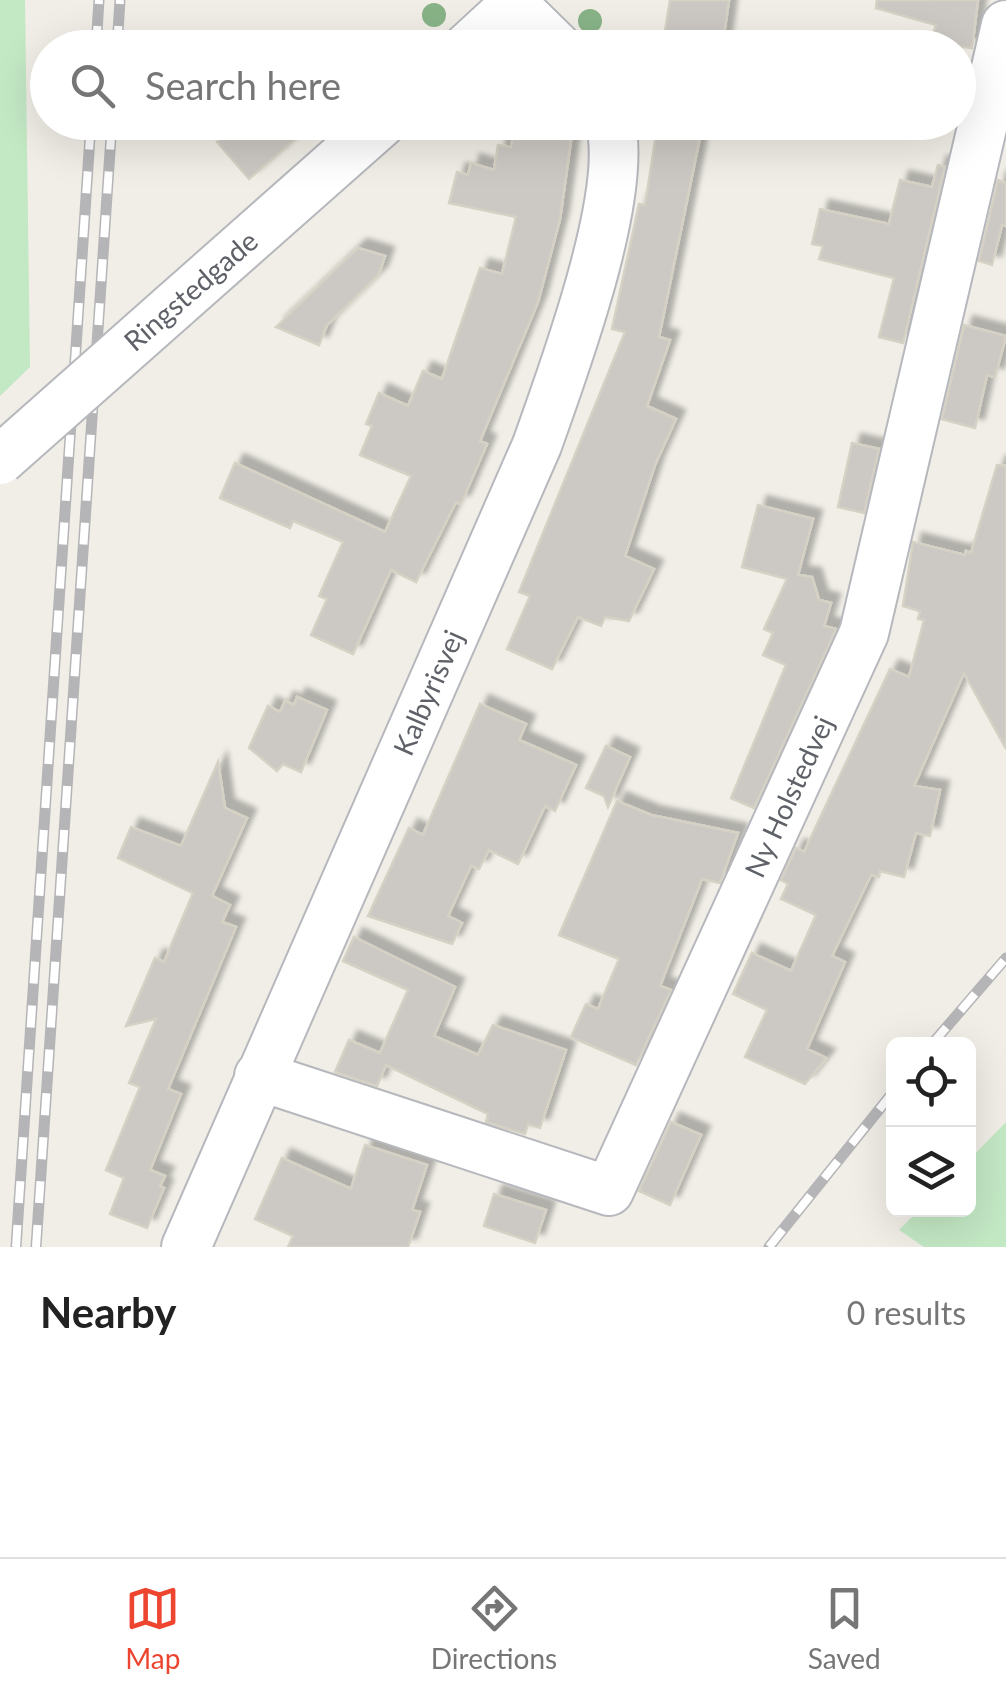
<!DOCTYPE html>
<html lang="en">
<head>
<meta charset="utf-8">
<style>
  :root { --surface:#fff; --page:#f6f6f6; --text:#222; --muted:#767676; --line:#e0e0e0; --accent:#ed4530 }
  body { margin:0; font-family:Lato,sans-serif; background:var(--page); color:var(--text) }
  .controls { position:absolute; right:30px; bottom:30px; display:grid; overflow:hidden; border-radius:15px; box-shadow:0 10px 40px #0002 }
  .controls button { width:90px; height:90px; display:grid; place-items:center; padding:0; border:0; border-bottom:2px solid var(--line); background:var(--surface); color:var(--text); font:50px sans-serif }
  .list { margin:0; padding:0; list-style:none }
  h2 { display:flex; justify-content:space-between; align-items:center; height:130px; margin:0; padding:0 40px; font-size:42px }
  h2 small { font-size:32px; font-weight:400; color:var(--muted) }
  .icon { flex:none; width:55px; height:55px; fill:none; stroke:currentColor; stroke-width:2; stroke-linecap:round; stroke-linejoin:round }
  .map { position:relative; flex:none; width:1006px; height:1247px; overflow:hidden }
  .search { position:absolute; background:var(--surface); box-shadow:0 10px 40px #0002; left:30px; right:30px; top:30px; height:110px; display:flex; align-items:center; gap:25px; box-sizing:border-box; padding:0 35px; border-radius:55px; color:var(--muted); font-size:38px }
  .sheet { height:310px; background:var(--surface) }
  nav { display:flex; justify-content:space-around; align-items:center; box-sizing:border-box; height:140px; border-top:2px solid var(--line); background:var(--surface); font-size:28px; color:var(--muted) }
  nav a { display:grid; justify-items:center; gap:5px }
  nav .on { color:var(--accent) }
  .map>svg:first-child { display:block }
</style>
</head>
<body>
<div class="map">
<svg width="1006" height="1247" viewBox="0 0 1006 1247">
  <defs>
    <filter id="shadow"><feDropShadow dx="9" dy="-9" stdDeviation="2.5" flood-color="#0004"/></filter>
  </defs>
  <rect width="100%" height="100%" fill="#f0eee6"/>
  <g fill="#c3e8c4">
    <polygon points="0,0 25,0 30,367 0,396"/>
    <polygon points="1006,1122 1006,1247 924,1247 899,1230 919,1210 968,1210 969,1160"/>
  </g>
  <g fill="#ccc8c3" stroke="#d5d1c4" stroke-width="2.5" filter="url(#shadow)">
    <polygon points="670,0 729,0 722,48 663,43"/>
    <polygon points="877,0 978,0 972,48 930,43 936,25 876,8"/>
    <polygon points="240,122 315,122 249,179 217,142"/>
    <polygon points="516,122 565,122 562,139 571,140 560,219 538,302 480,441 487,444 461,504 456,502 416,582 391,570 353,654 311,635 327,599 319,596 343,542 293,521 290,528 220,498 235,463 385,532 411,476 360,455 372,426 366,424 379,393 408,406 423,371 442,379 480,268 502,274 516,217 449,203 457,172 468,175 471,163 494,170 498,145 511,147"/>
    <polygon points="658,122 702,127 659,337 670,340 647,406 676,419 655,465 625,556 654,569 629,621 605,617 601,626 578,617 552,669 507,649 530,596 519,592 625,332 612,329 639,204 645,205"/>
    <polygon points="938,165 945,167 903,343 879,337 894,278 819,259 823,246 812,244 820,209 889,224 900,180 932,187"/>
    <polygon points="998,180 1006,183 1006,226 1002,225 992,265 979,261"/>
    <polygon points="358,248 385,256 379,274 327,325 319,345 276,327"/>
    <polygon points="964,325 1006,336 995,377 987,375 975,428 942,419"/>
    <polygon points="852,443 879,449 864,513 838,507"/>
    <polygon points="997,465 1006,466 1006,749 964,673 914,786 940,790 930,836 916,833 904,877 880,871 879,877 871,875 832,956 845,962 807,1049 826,1058 805,1084 745,1057 767,1010 733,994 752,953 791,971 816,915 781,899 788,884 781,880 796,848 804,852 890,669 909,677 924,620 918,619 920,611 903,606 913,542 965,555 966,551 971,553"/>
    <polygon points="758,505 813,519 798,575 812,577 819,600 831,603 824,626 836,629 754,808 731,798 786,665 763,655 773,633 764,629 787,579 742,567"/>
    <polygon points="297,697 327,710 301,772 283,764 277,771 249,748 268,706 280,712 285,701 294,705"/>
    <polygon points="480,704 526,724 519,740 576,765 555,811 545,806 518,864 489,850 479,869 471,866 448,916 462,923 452,944 368,916 409,828 423,835"/>
    <polygon points="606,746 630,757 608,807 604,796 586,788"/>
    <polygon points="218,762 225,808 247,818 212,896 230,905 222,922 236,927 168,1089 181,1094 150,1170 165,1176 160,1186 164,1188 147,1228 110,1214 124,1178 106,1170 140,1087 129,1083 156,1019 126,1026 155,958 164,962 193,893 118,858 131,827 181,846"/>
    <polygon points="617,801 651,815 738,833 720,883 702,879 660,986 671,990 636,1065 571,1037 586,1004 598,1009 619,959 559,935"/>
    <polygon points="354,937 455,987 434,1036 478,1055 493,1025 566,1050 540,1128 528,1124 525,1134 486,1122 488,1114 386,1065 377,1086 335,1072 349,1040 380,1053 408,990 343,961"/>
    <polygon points="671,1122 701,1135 670,1205 639,1191"/>
    <polygon points="365,1145 427,1165 412,1210 420,1212 408,1247 288,1247 293,1236 255,1219 282,1158 351,1189"/>
    <polygon points="494,1194 546,1210 535,1243 484,1226"/>
  </g>
  <g fill="none" stroke-linecap="round" stroke-linejoin="round">
    <defs>
      <g id="minor">
        <polyline points="509,0 558,48"/>
        <polyline points="467,48 519,0"/>
        <polyline points="174,306 382,122"/>
        <path id="s1" d="M259,1076L609,1191L864,633L1006,25"/>
        <path id="s2" d="M186,1247L537,445C562,374 630,193 610,122"/>
      </g>
    </defs>
    <use href="#minor" stroke="#b6b8bd" stroke-width="52"/>
    <use href="#minor" stroke="#fff" stroke-width="48"/>
    <defs>
      <g id="rail">
        <polyline points="96,48 99,0"/>
        <polyline points="117,48 120,0"/>
        <polyline points="932,1044 1006,958"/>
        <polyline points="16,1247 91,122"/>
        <polyline points="36,1247 112,122"/>
        <polyline points="769,1247 894,1091"/>
      </g>
    </defs>
    <use href="#rail" stroke="#b5b5b7" stroke-width="11"/>
    <use href="#rail" stroke="#fff" stroke-width="8" stroke-dasharray="22" stroke-linecap="butt"/>
    <defs>
      <polyline id="minor-bridge" points="0,460 174,306"/>
    </defs>
    <use href="#minor-bridge" stroke="#b6b8bd" stroke-width="52" stroke-linecap="butt"/>
    <use href="#minor-bridge" stroke="#fff" stroke-width="48"/>
  </g>
  <g fill="#88b387">
    <circle cx="434" cy="15" r="12"/>
    <circle cx="590" cy="21" r="12"/>
  </g>
  <g text-anchor="middle" stroke-width="8" stroke-linejoin="round" paint-order="stroke">
    <g font-size="28" fill="#5e6167" stroke="#fff">
      <text transform="translate(191 291) rotate(-41)" y="10">Ringstedgade</text>
      <text dy="10" stroke="none"><textPath href="#s2" startOffset="605">Kalbyrisvej</textPath></text>
      <text dy="10" stroke="none"><textPath href="#s1" startOffset="802">Ny Holstedvej</textPath></text>
    </g>
  </g>
</svg>
<div class="controls">
<button><svg class="icon" aria-label="locate" viewBox="0 0 24 24"><circle cx="12" cy="12" r="6"/><path d="M12 2v4M12 18v4M2 12h4M18 12h4"/></svg></button>
<button><svg class="icon" aria-label="layers" viewBox="0 0 24 24"><path d="M12 4l9 5-9 5-9-5zM3 14l9 5 9-5"/></svg></button>
</div>
<div class="search"><svg class="icon" aria-label="search" viewBox="0 0 24 24"><circle cx="10" cy="10" r="6"/><path d="M15 15l6 6"/></svg>Search here</div>
</div>
<section class="sheet">
<h2>Nearby<small>0 results</small></h2>
<ul class="list">
</ul>
</section>
<nav>
<a class="on"><svg class="icon" aria-label="map" viewBox="0 0 24 24"><path d="M3 6l6-2 6 2 6-2v14l-6 2-6-2-6 2zM9 4v14M15 6v14"/></svg>Map</a>
<a><svg class="icon" aria-label="directions" viewBox="0 0 24 24"><path d="M12 3l9 9-9 9-9-9zM9 14v-3h6M13 9l2 2-2 2"/></svg>Directions</a>
<a><svg class="icon" aria-label="saved" viewBox="0 0 24 24"><path d="M7 4h10v16l-5-4-5 4z"/></svg>Saved</a>
</nav>
</body>
</html>
